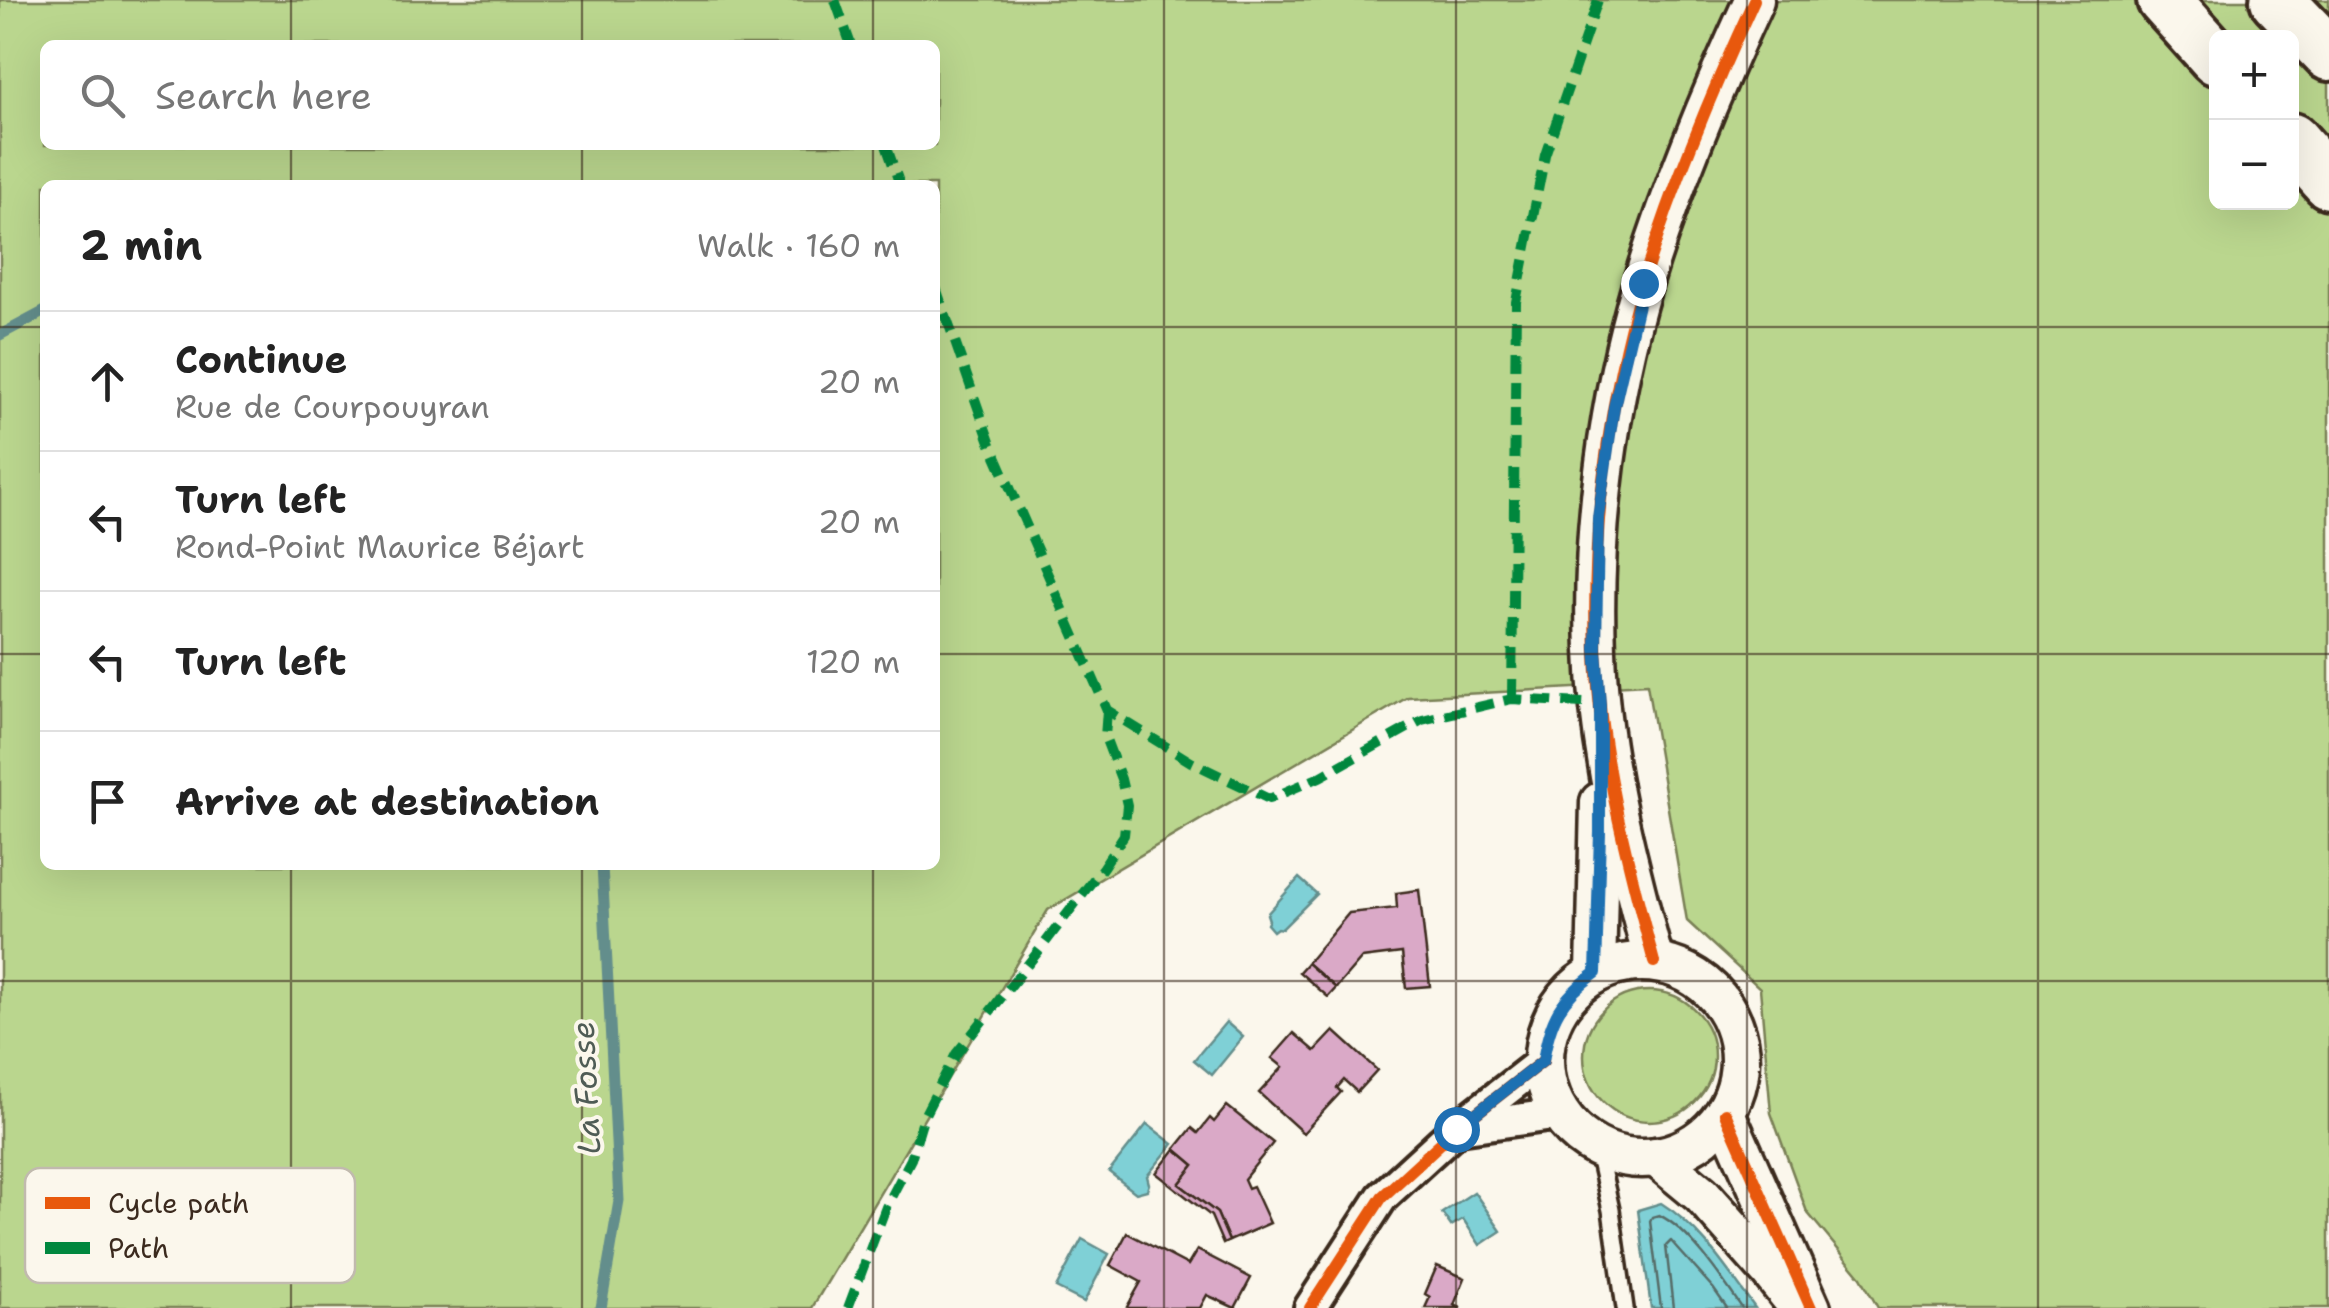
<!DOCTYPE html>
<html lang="en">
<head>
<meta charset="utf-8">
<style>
  :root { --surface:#fff; --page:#f6f6f6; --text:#222; --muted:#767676; --line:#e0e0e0 }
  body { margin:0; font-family:"Shantell Sans",sans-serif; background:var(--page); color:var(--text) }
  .controls { position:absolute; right:30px; top:30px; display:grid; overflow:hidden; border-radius:15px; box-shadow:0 10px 40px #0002 }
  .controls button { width:90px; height:90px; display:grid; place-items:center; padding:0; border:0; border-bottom:2px solid var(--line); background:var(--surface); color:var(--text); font:50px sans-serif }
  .stop { position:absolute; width:30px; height:30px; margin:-22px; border:8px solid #1f6fb2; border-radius:50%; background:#fff }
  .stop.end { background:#1f6fb2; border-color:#fff; box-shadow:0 2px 10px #0008 }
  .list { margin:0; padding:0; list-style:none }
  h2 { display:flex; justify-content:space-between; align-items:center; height:130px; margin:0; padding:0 40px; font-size:42px }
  h2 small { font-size:32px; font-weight:400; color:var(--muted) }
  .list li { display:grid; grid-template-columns:65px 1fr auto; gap:30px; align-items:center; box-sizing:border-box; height:140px; padding:0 40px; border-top:2px solid var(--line) }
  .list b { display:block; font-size:38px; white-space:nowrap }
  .list p { margin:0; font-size:32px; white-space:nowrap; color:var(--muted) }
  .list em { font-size:32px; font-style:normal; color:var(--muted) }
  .icon { flex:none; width:55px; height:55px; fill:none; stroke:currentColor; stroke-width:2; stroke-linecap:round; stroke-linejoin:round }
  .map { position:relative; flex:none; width:2329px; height:1308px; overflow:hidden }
  .search { position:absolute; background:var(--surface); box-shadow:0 10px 40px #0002; left:40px; top:40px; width:900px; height:110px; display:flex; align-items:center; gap:25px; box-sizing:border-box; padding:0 35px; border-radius:15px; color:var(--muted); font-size:38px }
  .panel { position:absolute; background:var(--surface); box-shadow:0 10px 40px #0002; left:40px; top:180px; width:900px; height:690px; border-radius:15px }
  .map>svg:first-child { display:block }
</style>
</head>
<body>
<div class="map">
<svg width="2329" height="1308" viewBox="0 0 2329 1308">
  <rect width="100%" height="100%" fill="#fbf7ec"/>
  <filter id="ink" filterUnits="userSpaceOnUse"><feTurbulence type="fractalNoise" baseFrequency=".01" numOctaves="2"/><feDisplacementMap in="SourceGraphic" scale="20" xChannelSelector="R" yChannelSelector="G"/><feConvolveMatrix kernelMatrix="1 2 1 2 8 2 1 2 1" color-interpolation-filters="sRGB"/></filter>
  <g filter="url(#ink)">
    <g fill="#bad68e" stroke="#7a8056" stroke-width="2.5" fill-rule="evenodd">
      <path d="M0,0H2329V1308H1878L1861,1277L1807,1212L1771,1113L1760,988L1687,921L1647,684L1408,697L1048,910L812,1308H0ZM2216,38H2292V202H2216ZM45,45H935V145H45ZM45,185H935V865H45Z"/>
      <circle cx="1649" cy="1056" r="65"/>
    </g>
    <g fill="#7fd0d6" stroke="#648e8c" stroke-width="2.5">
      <polygon points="1299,878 1317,894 1282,929 1277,928 1273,931 1267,924 1269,920 1267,914"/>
      <polygon points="1226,1022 1243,1037 1212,1075 1194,1060"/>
      <polygon points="1147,1124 1173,1144 1147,1176 1149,1184 1147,1190 1136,1193 1109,1172"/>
      <polygon points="1474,1192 1501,1231 1480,1245 1463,1219 1451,1226 1442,1213"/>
      <path d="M1661,1203C1700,1227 1728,1271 1755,1308H1651L1638,1210Z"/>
      <polygon points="1082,1239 1109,1254 1084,1302 1056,1288"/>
    </g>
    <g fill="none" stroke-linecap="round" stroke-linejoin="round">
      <g stroke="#566c68" stroke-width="2.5">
        <path d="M1661,1308L1650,1221L1652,1217L1659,1215C1689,1229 1723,1280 1742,1308"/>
        <polyline points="1673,1308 1666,1246 1671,1241 1713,1288 1727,1308"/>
      </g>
      <g stroke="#648e8c" stroke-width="11">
        <polyline points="0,335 45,311"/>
        <polyline points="601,1308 619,1201 602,865"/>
      </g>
    </g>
    <g fill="#daa9c7" stroke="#3b2a1e" stroke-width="2.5">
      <polygon points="1419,890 1430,986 1406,988 1402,953 1362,958 1336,988 1307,963 1349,913 1397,908 1396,893"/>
      <polygon points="1307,963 1336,988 1328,997 1299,972"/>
      <polygon points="1334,1031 1377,1070 1357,1092 1344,1080 1337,1088 1341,1092 1303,1133 1259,1093 1283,1067 1272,1058 1294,1033 1315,1051"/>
      <polygon points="1227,1106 1273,1143 1244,1179 1248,1188 1253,1186 1270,1223 1229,1241 1217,1213 1179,1184 1194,1165 1175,1149 1192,1128 1198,1133 1210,1118 1214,1122"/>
      <polygon points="1175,1149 1194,1165 1179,1184 1217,1213 1229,1241 1223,1244 1211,1216 1156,1173"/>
      <polygon points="1127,1233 1188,1265 1197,1250 1251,1278 1235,1308 1207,1295 1200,1308 1129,1308 1127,1307 1141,1282 1110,1265"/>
      <polygon points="1437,1266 1465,1278 1454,1305 1461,1308 1425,1308 1430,1297 1425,1294"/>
    </g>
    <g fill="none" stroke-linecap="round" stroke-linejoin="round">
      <defs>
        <polyline id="service" points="1597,1147 1611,1210 1625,1308"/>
        <g id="minor">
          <polyline points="1459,1128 1560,1114"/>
          <polyline points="1310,1308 1382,1197 1456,1129 1543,1061"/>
        </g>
        <g id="tertiary">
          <path d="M1654,962C1627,860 1599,756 1596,650C1591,530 1609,397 1643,282C1672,186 1712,91 1754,0"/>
          <circle cx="1642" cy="1060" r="98"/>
          <polyline points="1596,973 1600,802"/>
          <polyline points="1725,1113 1811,1308"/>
          <polyline points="1656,1157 1702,1195 1768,1269 1792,1299"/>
        </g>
        <g id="trunk">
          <polyline points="2164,0 2216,58"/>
          <polyline points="2277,0 2329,54"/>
          <polyline points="2292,140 2329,182"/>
        </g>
      </defs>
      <use href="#service" stroke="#3b2a1e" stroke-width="22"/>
      <use href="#minor" stroke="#3b2a1e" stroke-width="38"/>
      <use href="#tertiary" stroke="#3b2a1e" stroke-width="45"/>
      <use href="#trunk" stroke="#3b2a1e" stroke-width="60"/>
      <use href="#service" stroke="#fbf7ec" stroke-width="15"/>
      <use href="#minor" stroke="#fbf7ec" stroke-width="30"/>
      <use href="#tertiary" stroke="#fbf7ec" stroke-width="38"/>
      <use href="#trunk" stroke="#fbf7ec" stroke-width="52"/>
      <g stroke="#00873e" stroke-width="10" stroke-dasharray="20 10" stroke-linecap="butt">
        <polyline points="835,0 851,45"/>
        <polyline points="886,145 900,185"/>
        <polyline points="935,285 990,442 1107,710 1191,762 1269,799 1320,777 1422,720 1512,699 1600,704"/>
        <polyline points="1512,699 1516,302 1545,155 1598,0"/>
        <polyline points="848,1308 886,1207 911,1159 924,1116 956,1054 1045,943 1103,867 1124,835 1127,805 1121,779 1105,737 1107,710"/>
      </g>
      <defs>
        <g id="cycleway">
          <path d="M1654,962C1627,860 1599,756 1596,650C1591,530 1609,397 1643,282C1672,186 1712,91 1754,0"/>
          <polyline points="1725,1113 1811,1308"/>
          <polyline points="1310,1308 1382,1197 1456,1129 1543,1061"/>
        </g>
      </defs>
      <use href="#cycleway" stroke="#fbf7ec" stroke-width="19"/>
      <use href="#cycleway" stroke="#e8590c" stroke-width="12"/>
    </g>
  </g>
  <g fill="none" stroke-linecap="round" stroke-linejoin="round" filter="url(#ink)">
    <path stroke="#1f6fb2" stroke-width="12" d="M1456,1129L1543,1061C1550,1018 1560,999 1596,973L1600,832V704L1596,649L1598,518L1614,407L1643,283"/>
  </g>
  <path fill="none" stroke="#3b2a1e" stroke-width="2.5" stroke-opacity="0.55" d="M291,0V45M582,0V45M873,0V45M1164,0V1308M1456,0V1308M1747,0V1308M2038,0V1308M291,145V185M582,145V185M873,145V185M0,327H45M935,327H2329M0,654H45M935,654H2329M291,865V1308M582,865V1308M873,865V1308M0,981H2329"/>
  <g text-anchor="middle" stroke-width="8" stroke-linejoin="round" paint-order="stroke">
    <g font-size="32" font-style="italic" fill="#4f5c55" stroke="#fbf7ec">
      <text transform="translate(586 1088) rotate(-93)" y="11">La Fosse</text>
    </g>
  </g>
  <rect x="25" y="1168" width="330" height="115" rx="15" fill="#fbf7ec" stroke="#c1baae" stroke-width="2.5"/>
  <rect x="45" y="1197" width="45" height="12" fill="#e8590c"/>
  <rect x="45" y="1242" width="45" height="12" fill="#00873e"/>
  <g font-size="28" fill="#3b2a1e">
    <text x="108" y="1213">Cycle path</text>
    <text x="108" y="1258">Path</text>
  </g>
</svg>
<div class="controls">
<button>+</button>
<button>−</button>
</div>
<div class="stop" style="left:1456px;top:1129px"></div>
<div class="stop end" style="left:1643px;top:283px"></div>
<div class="search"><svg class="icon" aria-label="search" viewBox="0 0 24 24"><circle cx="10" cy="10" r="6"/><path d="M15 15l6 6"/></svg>Search here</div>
<section class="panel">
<h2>2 min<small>Walk · 160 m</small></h2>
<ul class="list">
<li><svg class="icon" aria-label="ahead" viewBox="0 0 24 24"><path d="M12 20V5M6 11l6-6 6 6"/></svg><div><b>Continue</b><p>Rue de Courpouyran</p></div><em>20 m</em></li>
<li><svg class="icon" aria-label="left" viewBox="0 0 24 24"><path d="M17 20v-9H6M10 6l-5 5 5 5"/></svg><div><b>Turn left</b><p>Rond-Point Maurice Béjart</p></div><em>20 m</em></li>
<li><svg class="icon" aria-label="left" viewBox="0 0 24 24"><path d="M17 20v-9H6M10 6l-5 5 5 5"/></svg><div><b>Turn left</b></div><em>120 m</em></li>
<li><svg class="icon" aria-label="arrive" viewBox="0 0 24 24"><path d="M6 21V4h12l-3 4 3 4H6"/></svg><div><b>Arrive at destination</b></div></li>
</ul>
</section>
</div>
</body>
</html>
